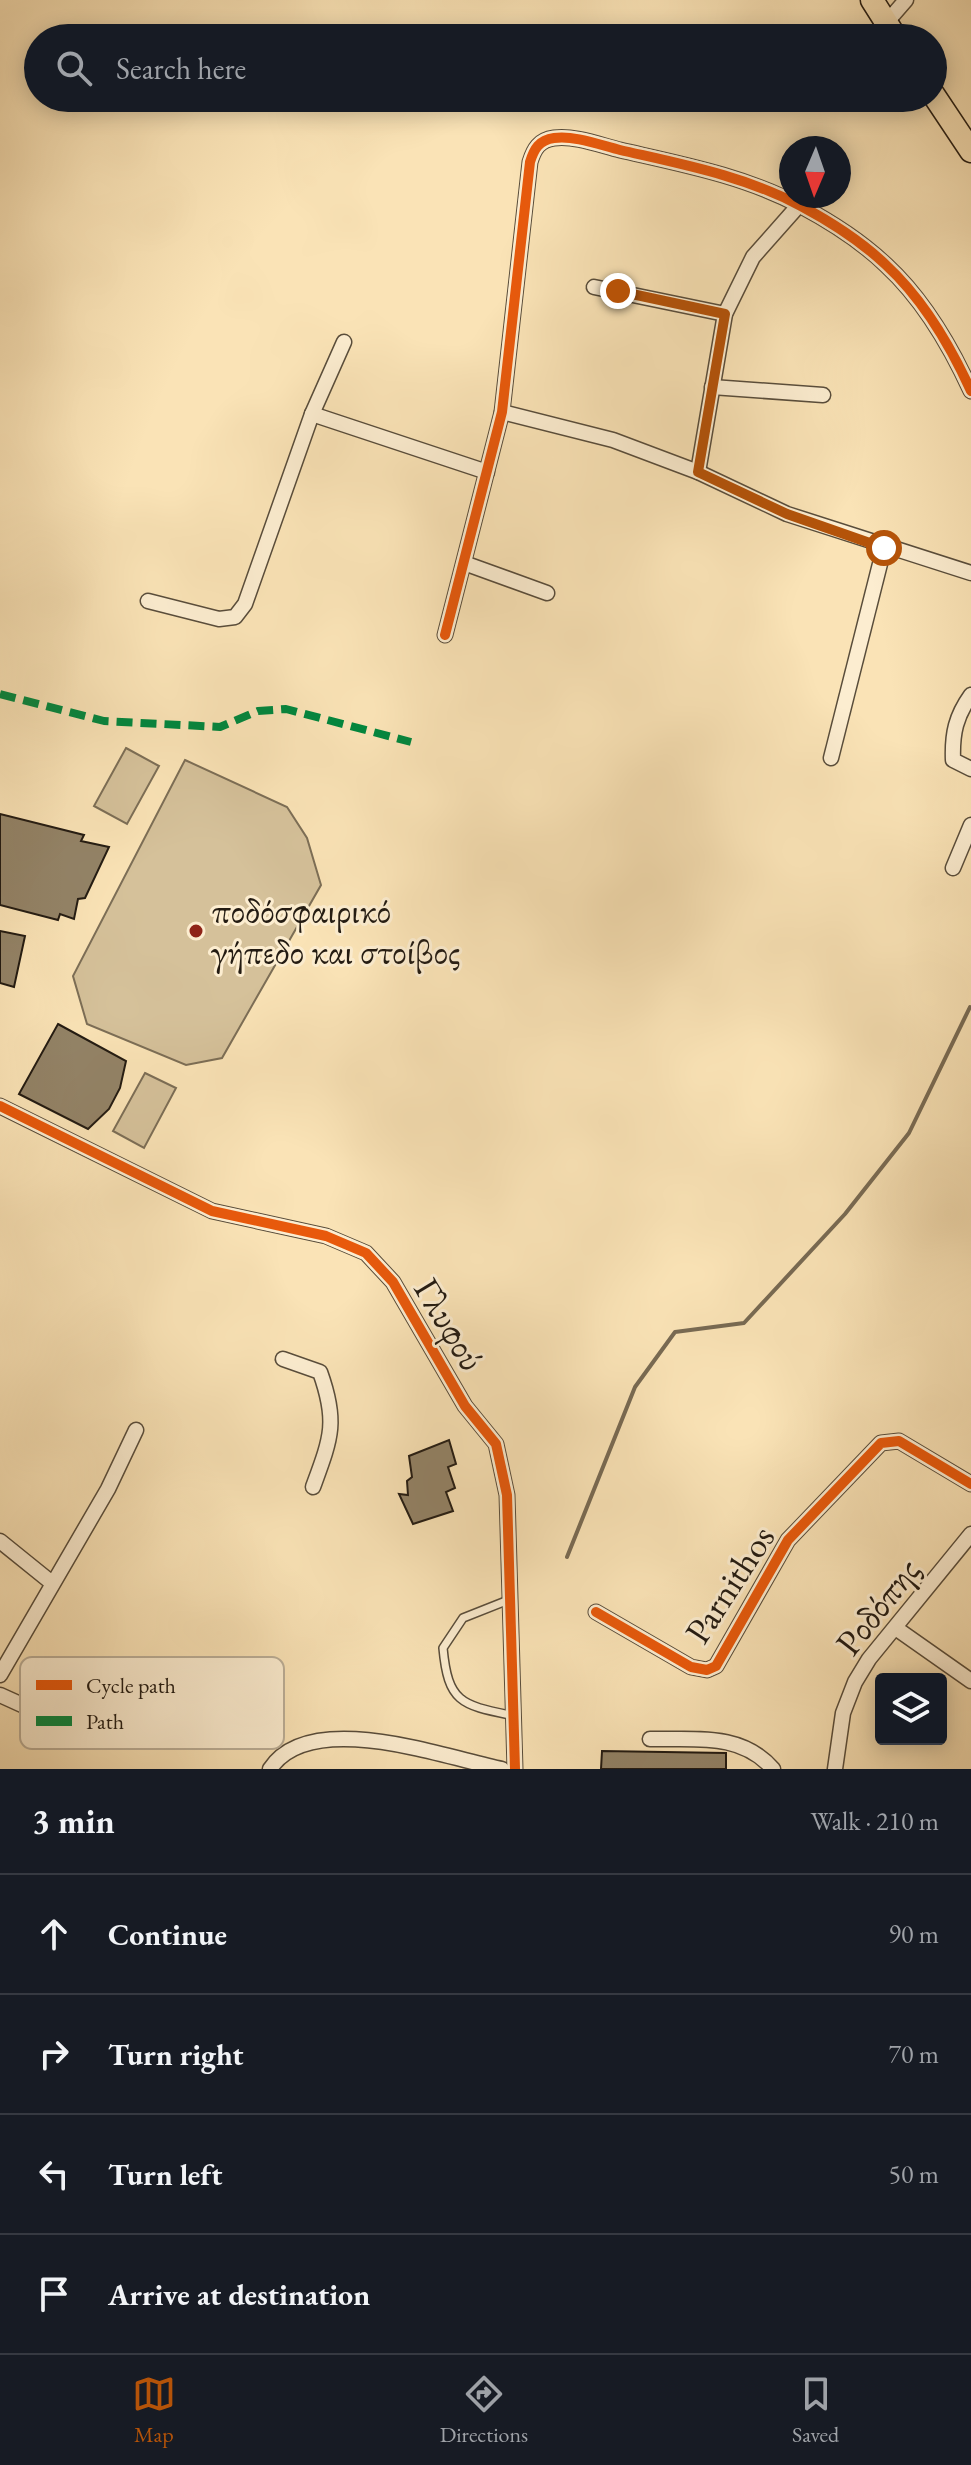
<!DOCTYPE html>
<html lang="en">
<head>
<meta charset="utf-8">
<style>
  :root { --surface:#171b24; --page:#20242c; --text:#f1f3f6; --muted:#9ea1a6; --line:#363941; --accent:#b45309 }
  body { margin:0; font-family:"EB Garamond",serif; background:var(--page); color:var(--text) }
  .controls { position:absolute; right:24px; bottom:24px; display:grid; overflow:hidden; border-radius:8px; box-shadow:0 4px 20px #0003 }
  .controls button { width:72px; height:72px; display:grid; place-items:center; padding:0; border:0; border-bottom:2px solid var(--line); background:var(--surface); color:var(--text); font:40px sans-serif }
  .compass { position:absolute; left:779px; top:136px; width:72px; height:72px; border-radius:50%; background:var(--surface); box-shadow:0 4px 20px #0003; rotate:182deg }
  .stop { position:absolute; width:24px; height:24px; margin:-18px; border:6px solid #b45309; border-radius:50%; background:#fff }
  .stop.end { background:#b45309; border-color:#fff; box-shadow:0 2px 8px #0008 }
  .list { margin:0; padding:0; list-style:none }
  h2 { display:flex; justify-content:space-between; align-items:center; height:104px; margin:0; padding:0 32px; font-size:34px }
  h2 small { font-size:26px; font-weight:400; color:var(--muted) }
  .list li { display:grid; grid-template-columns:52px 1fr auto; gap:24px; align-items:center; box-sizing:border-box; height:120px; padding:0 32px; border-top:2px solid var(--line) }
  .list b { display:block; font-size:30px; white-space:nowrap }
  .list em { font-size:26px; font-style:normal; color:var(--muted) }
  .icon { flex:none; width:44px; height:44px; fill:none; stroke:currentColor; stroke-width:2; stroke-linecap:round; stroke-linejoin:round }
  .map { position:relative; flex:none; width:971px; height:1769px; overflow:hidden }
  .search { position:absolute; background:var(--surface); box-shadow:0 4px 20px #0003; left:24px; right:24px; top:24px; height:88px; display:flex; align-items:center; gap:20px; box-sizing:border-box; padding:0 28px; border-radius:44px; color:var(--muted); font-size:30px }
  .sheet { height:584px; background:var(--surface) }
  nav { display:flex; justify-content:space-around; align-items:center; box-sizing:border-box; height:112px; border-top:2px solid var(--line); background:var(--surface); font-size:22px; color:var(--muted) }
  nav a { display:grid; justify-items:center; gap:4px }
  nav .on { color:var(--accent) }
  .map>svg:first-child { display:block }
</style>
</head>
<body>
<div class="map">
<svg width="971" height="1769" viewBox="0 0 971 1769">
  <rect width="100%" height="100%" fill="#fae3b6"/>
  <filter id="stains"><feTurbulence type="fractalNoise" baseFrequency=".0025" numOctaves="4"/><feColorMatrix values="0 0 0 0 .2 0 0 0 0 .09 0 0 0 0 .02 0 0 0 .5 -.17"/></filter>
  <radialGradient id="worn" r=".72"><stop offset=".6" stop-color="#630" stop-opacity="0"/><stop offset="1" stop-color="#630" stop-opacity=".3"/></radialGradient>
  <g fill="#d5c19a" stroke="#7c6e56" stroke-width="2">
    <polygon points="126,748 159,766 127,824 94,806"/>
    <polygon points="185,760 287,807 307,838 321,885 222,1058 186,1065 87,1024 73,976"/>
    <polygon points="145,1073 176,1088 144,1148 113,1131"/>
  </g>
  <g fill="none" stroke-linecap="round" stroke-linejoin="round">
    <polyline stroke="#786a53" stroke-width="4" points="567,1557 635,1387 675,1332 744,1323 845,1214 909,1133 970,1007"/>
  </g>
  <g fill="#938367" stroke="#231b12" stroke-width="2">
    <polygon points="0,814 84,835 81,841 109,847 85,898 78,899 74,919 60,914 58,920 0,905"/>
    <polygon points="0,931 25,936 14,987 0,983"/>
    <polygon points="58,1024 126,1061 120,1088 109,1109 88,1129 19,1094"/>
    <polygon points="449,1440 456,1464 448,1467 455,1488 446,1492 453,1511 413,1524 399,1494 408,1495 407,1481 412,1477 409,1456"/>
    <polygon points="602,1751 726,1753 726,1769 601,1769"/>
  </g>
  <g fill="none" stroke-linecap="round" stroke-linejoin="round">
    <defs>
      <path id="lane" d="M510,1715C461,1705 448,1702 443,1648L463,1618L511,1599"/>
      <g id="street">
        <polyline points="886,23 906,0"/>
        <polyline points="594,287 725,314"/>
        <polyline points="712,387 823,395"/>
        <polyline points="502,412 613,440 698,472 787,514 971,573"/>
        <polyline points="312,414 487,472"/>
        <polyline points="698,472 725,314 753,257 799,205"/>
        <polyline points="464,563 547,593"/>
        <polyline points="148,601 219,619 235,617 245,604 312,414 344,342"/>
        <path d="M445,635L502,412L530,162C534,149 539,140 554,138C574,135 600,145 620,150C681,164 745,176 801,206C831,222 862,242 886,265C924,300 950,345 971,391"/>
        <path d="M971,695C956,716 952,733 953,760L971,769"/>
        <polyline points="831,758 884,548"/>
        <polyline points="953,868 971,825"/>
        <polyline points="0,1106 212,1211 326,1236 366,1253 393,1282 465,1406 496,1444 507,1495 515,1769"/>
        <path d="M283,1359L320,1372C338,1422 331,1438 313,1487"/>
        <polyline points="0,1541 52,1583"/>
        <polyline points="596,1612 691,1667 707,1670 716,1666 788,1540 881,1443 899,1441 971,1484"/>
        <polyline points="897,1629 971,1681"/>
        <polyline points="0,1675 108,1489 136,1430"/>
        <polyline points="0,1695 31,1709 66,1738"/>
        <path d="M650,1739C695,1740 741,1732 773,1769"/>
        <path d="M270,1769C310,1708 443,1757 502,1769"/>
        <polyline points="835,1769 843,1713 855,1682 869,1659 971,1534"/>
      </g>
      <g id="primary">
        <polyline points="872,0 896,38"/>
        <polyline points="933,94 971,151"/>
      </g>
    </defs>
    <use href="#lane" stroke="#594d3b" stroke-width="10"/>
    <use href="#street" stroke="#594d3b" stroke-width="17"/>
    <use href="#primary" stroke="#231b12" stroke-width="25"/>
    <use href="#lane" stroke="#fcedd0" stroke-width="7"/>
    <use href="#street" stroke="#fcedd0" stroke-width="14"/>
    <use href="#primary" stroke="#fae3b6" stroke-width="22"/>
    <polyline stroke="#00873e" stroke-width="8" stroke-dasharray="16 8" stroke-linecap="butt" points="0,694 104,721 220,727 258,711 286,709 411,742"/>
    <defs>
      <g id="cycleway">
        <path d="M445,635L502,412L530,162C534,149 539,140 554,138C574,135 600,145 620,150C681,164 745,176 801,206C831,222 862,242 886,265C924,300 950,345 971,391"/>
        <polyline points="0,1106 212,1211 326,1236 366,1253 393,1282 465,1406 496,1444 507,1495 515,1769"/>
        <polyline points="596,1612 691,1667 707,1670 716,1666 788,1540 881,1443 899,1441 971,1484"/>
      </g>
    </defs>
    <use href="#cycleway" stroke="#fcedd0" stroke-width="15"/>
    <use href="#cycleway" stroke="#e8590c" stroke-width="10"/>
  </g>
  <g fill="none" stroke-linecap="round" stroke-linejoin="round">
    <polyline stroke="#b45309" stroke-width="10" points="618,291 725,314 698,472 787,514 884,548"/>
  </g>
  <circle fill="#8f2418" stroke="#fcedd0" stroke-width="3" cx="196" cy="931" r="8"/>
  <g text-anchor="middle" stroke-width="6" stroke-linejoin="round" paint-order="stroke">
    <g font-size="36" fill="#231b12" stroke="#fcedd0" text-anchor="start">
      <text x="212" y="923">ποδόσφαιρικό<tspan x="212" dy="41">γήπεδο και στοίβος</tspan></text>
    </g>
    <g font-size="36" fill="#231b12" stroke="#fcedd0">
      <text transform="translate(450 1324) rotate(59)" y="13">Γλυφού</text>
      <text transform="translate(729 1584) rotate(-57)" y="13">Parnithos</text>
      <text transform="translate(877 1606) rotate(-52)" y="13">Ροδόπης</text>
    </g>
  </g>
  <rect x="20" y="1657" width="264" height="92" rx="12" fill="#fcedd0" stroke="#bbae97" stroke-width="2"/>
  <rect x="36" y="1680" width="36" height="10" fill="#e8590c"/>
  <rect x="36" y="1716" width="36" height="10" fill="#00873e"/>
  <g font-size="22" fill="#231b12">
    <text x="86" y="1693">Cycle path</text>
    <text x="86" y="1729">Path</text>
  </g>
  <rect width="100%" height="100%" filter="url(#stains)"/>
  <rect width="100%" height="100%" fill="url(#worn)"/>
</svg>
<div class="controls">
<button><svg class="icon" aria-label="layers" viewBox="0 0 24 24"><path d="M12 4l9 5-9 5-9-5zM3 14l9 5 9-5"/></svg></button>
</div>
<svg class="compass" viewBox="-18 -18 36 36"><path d="M0-13l5 13h-10z" fill="#e53935"/><path d="M0 13l5-13h-10z" fill="#9ea1a6"/></svg>
<div class="stop" style="left:884px;top:548px"></div>
<div class="stop end" style="left:618px;top:291px"></div>
<div class="search"><svg class="icon" aria-label="search" viewBox="0 0 24 24"><circle cx="10" cy="10" r="6"/><path d="M15 15l6 6"/></svg>Search here</div>
</div>
<section class="sheet">
<h2>3 min<small>Walk · 210 m</small></h2>
<ul class="list">
<li><svg class="icon" aria-label="ahead" viewBox="0 0 24 24"><path d="M12 20V5M6 11l6-6 6 6"/></svg><div><b>Continue</b></div><em>90 m</em></li>
<li><svg class="icon" aria-label="right" viewBox="0 0 24 24"><path d="M7 20v-9h11M14 6l5 5-5 5"/></svg><div><b>Turn right</b></div><em>70 m</em></li>
<li><svg class="icon" aria-label="left" viewBox="0 0 24 24"><path d="M17 20v-9H6M10 6l-5 5 5 5"/></svg><div><b>Turn left</b></div><em>50 m</em></li>
<li><svg class="icon" aria-label="arrive" viewBox="0 0 24 24"><path d="M6 21V4h12l-3 4 3 4H6"/></svg><div><b>Arrive at destination</b></div></li>
</ul>
</section>
<nav>
<a class="on"><svg class="icon" aria-label="map" viewBox="0 0 24 24"><path d="M3 6l6-2 6 2 6-2v14l-6 2-6-2-6 2zM9 4v14M15 6v14"/></svg>Map</a>
<a><svg class="icon" aria-label="directions" viewBox="0 0 24 24"><path d="M12 3l9 9-9 9-9-9zM9 14v-3h6M13 9l2 2-2 2"/></svg>Directions</a>
<a><svg class="icon" aria-label="saved" viewBox="0 0 24 24"><path d="M7 4h10v16l-5-4-5 4z"/></svg>Saved</a>
</nav>
</body>
</html>
